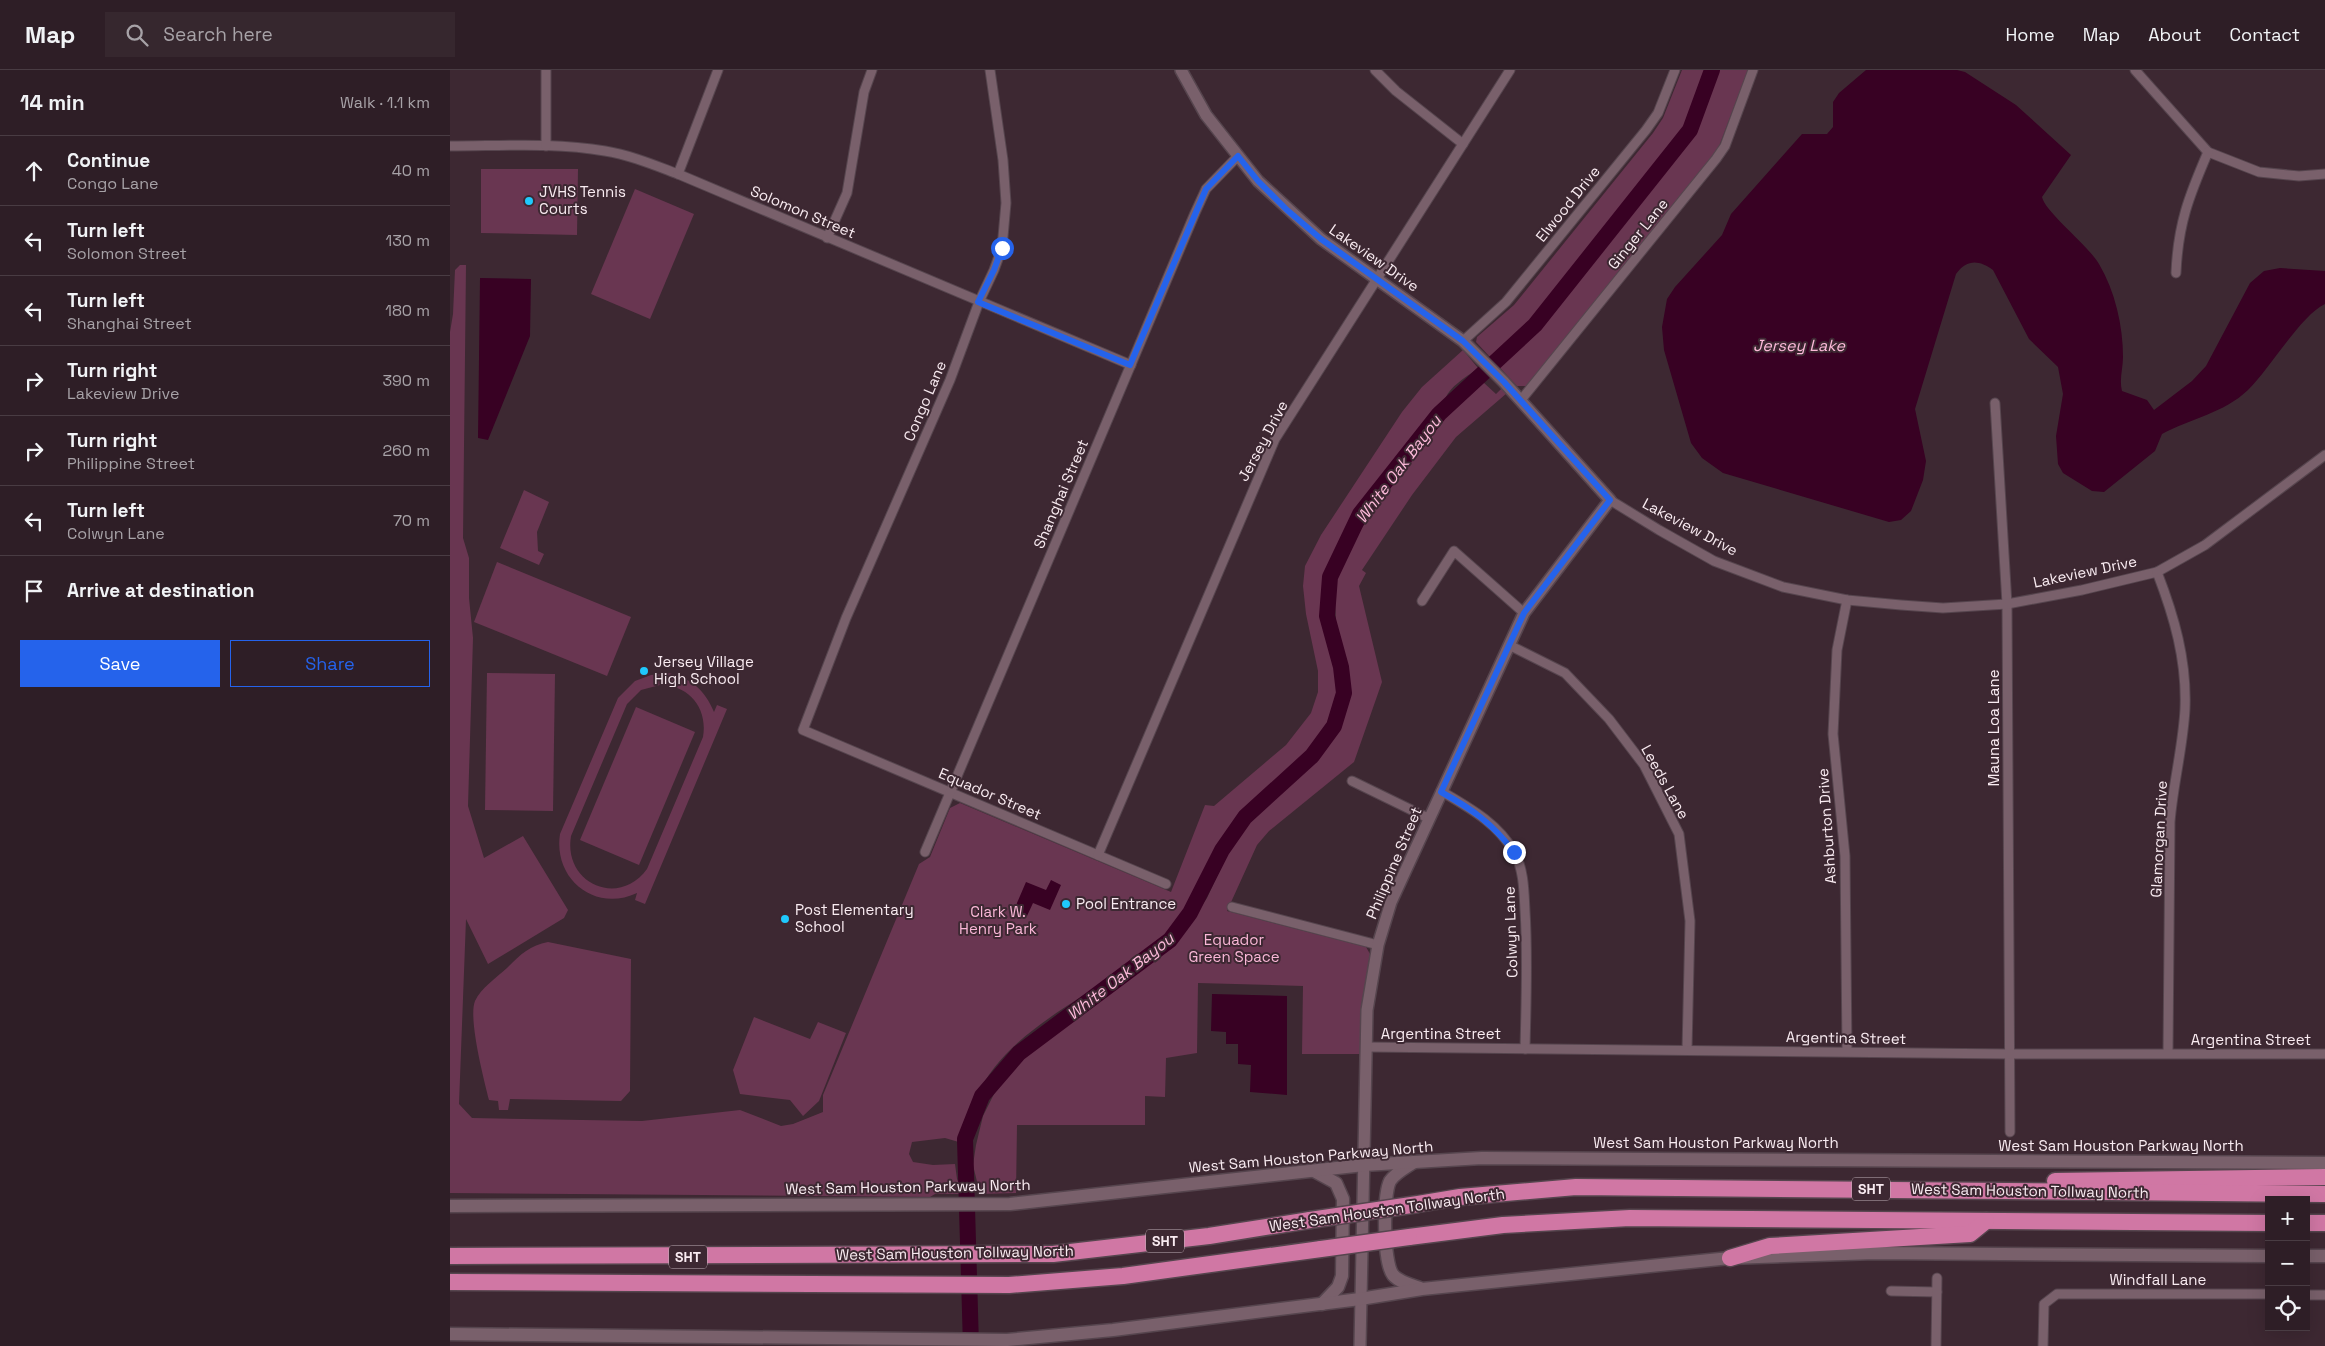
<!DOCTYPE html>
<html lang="en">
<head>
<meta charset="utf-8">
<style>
  :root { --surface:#2e1e26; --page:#36272e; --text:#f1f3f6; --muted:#a7a2a7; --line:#493c43; --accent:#2563eb }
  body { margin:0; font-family:"Space Grotesk",sans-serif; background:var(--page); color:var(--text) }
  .controls { position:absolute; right:15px; bottom:15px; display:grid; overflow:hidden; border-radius:0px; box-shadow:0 5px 20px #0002 }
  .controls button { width:45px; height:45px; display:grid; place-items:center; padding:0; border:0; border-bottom:1px solid var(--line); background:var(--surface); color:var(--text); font:25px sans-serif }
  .stop { position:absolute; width:15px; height:15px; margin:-11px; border:4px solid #2563eb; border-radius:50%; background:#fff }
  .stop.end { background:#2563eb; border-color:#fff; box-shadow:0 1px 5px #0008 }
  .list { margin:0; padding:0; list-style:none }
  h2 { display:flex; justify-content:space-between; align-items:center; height:65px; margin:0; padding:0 20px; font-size:21px }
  h2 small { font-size:16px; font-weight:400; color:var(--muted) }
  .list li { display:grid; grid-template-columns:32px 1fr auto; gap:15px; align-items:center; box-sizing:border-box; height:70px; padding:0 20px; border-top:1px solid var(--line) }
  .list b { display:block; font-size:19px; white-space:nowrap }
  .list p { margin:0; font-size:16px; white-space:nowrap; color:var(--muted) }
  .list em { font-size:16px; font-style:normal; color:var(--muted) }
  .actions { display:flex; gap:10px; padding:15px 20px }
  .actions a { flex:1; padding:11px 0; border:1px solid var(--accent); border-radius:0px; text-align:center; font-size:18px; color:var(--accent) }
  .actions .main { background:var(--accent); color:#fff }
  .icon { flex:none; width:28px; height:28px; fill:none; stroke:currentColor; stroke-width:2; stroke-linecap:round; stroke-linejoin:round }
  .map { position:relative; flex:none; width:1875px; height:1276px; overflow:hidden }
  header { display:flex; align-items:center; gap:30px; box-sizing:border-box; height:70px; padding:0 25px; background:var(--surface); border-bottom:1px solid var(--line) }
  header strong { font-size:24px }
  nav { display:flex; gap:28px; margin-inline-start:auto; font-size:18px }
  .search { width:350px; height:45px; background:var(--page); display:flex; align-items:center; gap:12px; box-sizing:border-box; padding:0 18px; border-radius:0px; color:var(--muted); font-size:19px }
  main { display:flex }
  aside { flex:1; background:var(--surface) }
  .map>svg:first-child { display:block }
</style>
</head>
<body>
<header>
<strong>Map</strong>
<div class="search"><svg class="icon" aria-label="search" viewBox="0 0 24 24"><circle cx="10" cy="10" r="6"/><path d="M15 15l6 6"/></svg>Search here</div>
<nav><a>Home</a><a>Map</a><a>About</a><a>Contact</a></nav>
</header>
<main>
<aside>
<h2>14 min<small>Walk · 1.1 km</small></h2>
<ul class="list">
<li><svg class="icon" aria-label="ahead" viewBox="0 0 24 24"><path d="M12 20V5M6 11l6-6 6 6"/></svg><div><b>Continue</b><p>Congo Lane</p></div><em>40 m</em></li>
<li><svg class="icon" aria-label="left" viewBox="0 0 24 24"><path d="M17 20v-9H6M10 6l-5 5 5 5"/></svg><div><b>Turn left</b><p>Solomon Street</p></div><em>130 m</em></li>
<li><svg class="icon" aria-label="left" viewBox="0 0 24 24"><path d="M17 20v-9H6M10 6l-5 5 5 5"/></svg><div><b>Turn left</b><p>Shanghai Street</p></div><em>180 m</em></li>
<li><svg class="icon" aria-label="right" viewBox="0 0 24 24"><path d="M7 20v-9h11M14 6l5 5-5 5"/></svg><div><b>Turn right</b><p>Lakeview Drive</p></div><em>390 m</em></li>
<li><svg class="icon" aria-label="right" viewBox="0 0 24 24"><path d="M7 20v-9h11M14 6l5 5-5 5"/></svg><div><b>Turn right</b><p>Philippine Street</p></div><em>260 m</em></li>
<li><svg class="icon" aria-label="left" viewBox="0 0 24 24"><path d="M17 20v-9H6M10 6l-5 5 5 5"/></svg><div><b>Turn left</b><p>Colwyn Lane</p></div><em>70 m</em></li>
<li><svg class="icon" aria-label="arrive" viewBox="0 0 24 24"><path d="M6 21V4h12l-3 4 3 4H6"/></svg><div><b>Arrive at destination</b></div></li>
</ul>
<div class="actions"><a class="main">Save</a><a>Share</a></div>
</aside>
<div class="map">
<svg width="1875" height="1276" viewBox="0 0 1875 1276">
  <rect width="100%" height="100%" fill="#3d2832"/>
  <g fill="#693651" fill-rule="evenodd">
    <polygon points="1232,0 1298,0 1268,79 1077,316 1067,316 1026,272 1027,267 1064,235 1203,63 1213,48"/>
    <polygon points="31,99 128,99 127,165 31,163"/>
    <polygon points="185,119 244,144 200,249 141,224"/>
    <path d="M10,195H16L13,468L19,488V528L23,568L18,736L34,788L73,766L118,840L114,848L38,894L16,849L9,1034L22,1048L192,1051L290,1040L331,1056L343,1054L373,1042V1025L469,794L480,787L500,738L510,733L721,822L755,735L764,736L836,675L861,643L868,622V601L856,544L853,516L855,496L871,465L952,342L972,317L1013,280L1028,298C1016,308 995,318 994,335C951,381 910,428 884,485C880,493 875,502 873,511C871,526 871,543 874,558C876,571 883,584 887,598C892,619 883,651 869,668C842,700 806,725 780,758C753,791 747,835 716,865C659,922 560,951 526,1028C520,1042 517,1058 512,1073L495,1068L462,1072L459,1084L463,1092L483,1095L505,1094L507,1109L513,1124H485L480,1127L0,1123V262L3,244L5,200Z"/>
    <polygon points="1033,312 1046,324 1052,318 1057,323 1006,367 962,425 912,500 916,503 909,516 932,612 904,692 819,761 807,775 777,841 916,877 920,884 911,937 911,984 852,984 853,916 748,913 747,983 716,988 715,1027 695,1026 695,1055 567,1055 566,1123 530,1124 523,1095 526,1075 533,1046 548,1016 572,986 596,965 710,885 731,867 757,828 783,772 800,750 864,694 880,669 897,629 899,611 887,567 884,516 899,477 945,409 977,373 995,347"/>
    <polygon points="74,420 99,432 87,462 88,481 94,484 89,495 50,478"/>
    <polygon points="47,492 181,547 157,606 24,552"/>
    <polygon points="37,603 105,604 103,741 35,740"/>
    <path d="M217,603C240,607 255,620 264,642L267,635L277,639L195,834L185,830L187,823C145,843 103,809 110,764L168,628L185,611L201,605ZM210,615C239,615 258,638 253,667L197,799C169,838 113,814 121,766L177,634L191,620Z"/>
    <polygon points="186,637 245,662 189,795 130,770"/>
    <path d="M98,872L181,889L180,1021L171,1031L60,1029L58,1040H49L48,1031L39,1030C34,1010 18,948 25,931C31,918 46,908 57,898C70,885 80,875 98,872Z"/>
    <polygon points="304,947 360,969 368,952 396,963 369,1031 353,1046 340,1030 290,1024 283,1000"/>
  </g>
  <g fill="#380123">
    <path d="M1416,0H1507L1515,2L1566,35L1621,85L1592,127C1595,142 1638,175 1649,194C1665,221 1673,256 1673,287C1673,299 1669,309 1672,321L1697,330L1704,340L1742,311L1756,296L1800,213L1814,201L1830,198L1875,201V234C1851,245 1819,300 1798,320C1774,343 1740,349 1712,364L1705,381L1654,422L1642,421L1613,403L1608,394L1606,366L1613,324L1608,297L1579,269L1543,200C1529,190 1517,189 1506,204L1465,339L1476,391L1473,410L1461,441L1451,450L1439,452L1273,403L1252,388L1241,373L1214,280L1212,257L1217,229L1225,217L1272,165L1281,144L1352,64H1377L1383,57V32L1389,23Z"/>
    <polygon points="30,208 81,209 80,266 38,370 28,368"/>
    <polygon points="601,810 611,815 600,840 583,833 577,846 564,840 576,812 596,820"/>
    <polygon points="762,924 837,926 837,1025 800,1022 801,995 788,994 788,974 776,974 776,962 761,961"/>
  </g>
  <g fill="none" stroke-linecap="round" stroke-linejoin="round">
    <polyline stroke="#380123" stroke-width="16" points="521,1276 515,1069 532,1026 569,983 720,870 740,843 772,780 795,747 862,686 884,656 894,623 891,597 877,546 880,507 910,444 989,344 1085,255 1240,60 1262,0"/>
    <defs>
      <g id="minor">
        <polyline points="540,0 553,90 556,133 552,178 544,200 529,232 500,310 396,548 353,660 716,814"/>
        <polyline points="925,0 946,21 1013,74"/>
        <polyline points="1685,0 1758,82 1809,102 1849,106 1875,104"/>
        <path d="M0,76C51,76 104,72 155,81C180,85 204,95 228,104L681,295"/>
        <polyline points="96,76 96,0"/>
        <polyline points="228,104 268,0"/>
        <polyline points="377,168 397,123 414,22 422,0"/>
        <path d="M1726,203C1728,154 1739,126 1758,82"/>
        <polyline points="1013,271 1056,232 1196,60 1208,43 1225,0"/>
        <polyline points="1071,330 1266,89 1275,76 1303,0"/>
        <polyline points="1545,333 1557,534 1560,1062"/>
        <polyline points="1160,430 1209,460 1264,491 1333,517 1397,530 1451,535 1493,538 1557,534 1632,520 1707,502 1755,475 1875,385"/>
        <path d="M1707,502C1724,546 1737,590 1735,639C1733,677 1723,714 1720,752L1718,983"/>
        <polyline points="1397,530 1387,580 1383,664 1395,786 1397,981"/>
        <polyline points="972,531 1004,481 1074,543"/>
        <polyline points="1059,575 1115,603 1159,649 1194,695 1229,764 1240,851 1237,980"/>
        <polyline points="902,711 978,748"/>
        <path d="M991,721C1018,737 1048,753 1064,782C1074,799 1074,822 1075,841C1078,887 1076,933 1075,979"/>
        <polyline points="475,782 745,143 756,119 788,86"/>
        <polyline points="648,785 825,369 1060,0"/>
        <polyline points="782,837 928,875"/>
        <polyline points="916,977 1560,984 1875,984"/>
        <polyline points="1441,1221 1487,1222"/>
        <polyline points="1856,1225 1875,1225"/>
        <polyline points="1486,1276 1487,1208"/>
        <polyline points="1593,1276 1594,1234 1607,1224 1819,1224"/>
      </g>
      <polyline id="tertiary" points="731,0 756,45 808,111 871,169 1013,271 1054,312 1160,430 1074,543 941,832 928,875 917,940 910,1276"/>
      <g id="secondary">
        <path d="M964,1092C957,1097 945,1103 940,1111C933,1125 933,1192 943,1205C949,1212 961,1215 970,1218"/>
        <polyline points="864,1101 886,1113 893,1129 892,1206 888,1217 872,1234"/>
        <polyline points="0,1136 560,1134 914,1095 1032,1088 1875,1093"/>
        <polyline points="1856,1186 1875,1186"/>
        <polyline points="0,1264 557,1270 663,1260 910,1229 972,1219 1280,1188 1425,1183 1819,1186"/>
      </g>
      <g id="motorway">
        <polyline points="1605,1111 1875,1107"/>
        <polyline points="968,1134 1010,1127 1126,1117 1875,1124"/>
        <polyline points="1856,1153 1875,1153"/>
        <polyline points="959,1167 1053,1155 1180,1148 1819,1153"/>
        <polyline points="0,1186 603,1184 759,1166 860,1150"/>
        <polyline points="1280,1188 1320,1176 1520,1164 1536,1151"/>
        <polyline points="0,1212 559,1215 673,1206 871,1179"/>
      </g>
    </defs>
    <use href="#minor" stroke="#56454e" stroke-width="11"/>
    <use href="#tertiary" stroke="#56454e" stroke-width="14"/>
    <use href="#secondary" stroke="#56454e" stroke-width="15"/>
    <use href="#motorway" stroke="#56454e" stroke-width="19"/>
    <use href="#minor" stroke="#79606b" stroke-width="9"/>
    <use href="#tertiary" stroke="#79606b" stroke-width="11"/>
    <use href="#secondary" stroke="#79606b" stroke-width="12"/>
    <use href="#motorway" stroke="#d077a4" stroke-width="16"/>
    <defs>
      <g id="motorway-bridge">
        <polyline points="860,1150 968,1134"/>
        <polyline points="871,1179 959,1167"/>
      </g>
    </defs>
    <use href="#motorway-bridge" stroke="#56454e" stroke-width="19" stroke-linecap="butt"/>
    <use href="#motorway-bridge" stroke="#d077a4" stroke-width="16"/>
  </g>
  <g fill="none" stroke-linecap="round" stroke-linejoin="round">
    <path stroke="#2563eb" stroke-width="6" d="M552,178L544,200L528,232L680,295L756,119L788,86L808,111L837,140L871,169L1013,271L1054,312L1160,430L1074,543L991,722C1022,739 1042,753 1064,782"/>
  </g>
  <g fill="#1fc9fd" stroke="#3d2832" stroke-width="2">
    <circle cx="79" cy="131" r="5"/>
    <circle cx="194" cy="601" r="5"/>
    <circle cx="616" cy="834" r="5"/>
    <circle cx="335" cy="849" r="5"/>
  </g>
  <g text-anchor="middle" stroke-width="4" stroke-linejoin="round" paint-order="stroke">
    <g fill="#3d2832" stroke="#c1b0b8" stroke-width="1">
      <rect x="1402" y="1107.5" width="38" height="23" rx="4"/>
      <rect x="696" y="1159.5" width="38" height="23" rx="4"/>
      <rect x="219" y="1175.5" width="38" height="23" rx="4"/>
    </g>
    <g font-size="14" font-weight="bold" fill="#f9ebf1">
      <text x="1421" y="1124">SHT</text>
      <text x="715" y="1176">SHT</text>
      <text x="238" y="1192">SHT</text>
    </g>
    <g font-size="15" fill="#f9ebf1" stroke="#3d2832" text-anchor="start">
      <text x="89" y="127">JVHS Tennis<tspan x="89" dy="17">Courts</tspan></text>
      <text x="204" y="597">Jersey Village<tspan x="204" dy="17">High School</tspan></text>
      <text x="626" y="839">Pool Entrance</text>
      <text x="345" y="845">Post Elementary<tspan x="345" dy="17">School</tspan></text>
    </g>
    <g font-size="15" fill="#f9ebf1" stroke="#3d2832">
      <text transform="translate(1118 134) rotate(-51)" y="5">Elwood Drive</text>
      <text transform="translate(353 142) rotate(23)" y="5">Solomon Street</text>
      <text transform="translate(1188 164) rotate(-51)" y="5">Ginger Lane</text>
      <text transform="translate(924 188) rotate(35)" y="5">Lakeview Drive</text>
      <text transform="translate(475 331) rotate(-67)" y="5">Congo Lane</text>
      <text transform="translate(813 371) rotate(-62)" y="5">Jersey Drive</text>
      <text transform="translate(611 424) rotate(-67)" y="5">Shanghai Street</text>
      <text transform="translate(1240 457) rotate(28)" y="5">Lakeview Drive</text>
      <text transform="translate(1635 502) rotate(-12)" y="5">Lakeview Drive</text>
      <text transform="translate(1544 658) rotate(-90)" y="5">Mauna Loa Lane</text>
      <text transform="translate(1215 712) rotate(61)" y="5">Leeds Lane</text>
      <text transform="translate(540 724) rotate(23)" y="5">Equador Street</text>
      <text transform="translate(1377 756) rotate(-94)" y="5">Ashburton Drive</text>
      <text transform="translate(1709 769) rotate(-87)" y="5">Glamorgan Drive</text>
      <text transform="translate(944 793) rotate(-67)" y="5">Philippine Street</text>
      <text transform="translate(1061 862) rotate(-92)" y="5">Colwyn Lane</text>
      <text x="991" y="969">Argentina Street</text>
      <text transform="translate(1396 968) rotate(1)" y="5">Argentina Street</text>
      <text x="1801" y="975">Argentina Street</text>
      <text x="1266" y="1078">West Sam Houston Parkway North</text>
      <text x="1671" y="1081">West Sam Houston Parkway North</text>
      <text transform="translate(861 1087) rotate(-5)" y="5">West Sam Houston Parkway North</text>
      <text transform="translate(458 1117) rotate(-1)" y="5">West Sam Houston Parkway North</text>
      <text transform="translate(1580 1121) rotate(1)" y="5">West Sam Houston Tollway North</text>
      <text transform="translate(937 1140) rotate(-8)" y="5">West Sam Houston Tollway North</text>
      <text transform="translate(505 1183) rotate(-1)" y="5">West Sam Houston Tollway North</text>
      <text x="1708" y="1215">Windfall Lane</text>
    </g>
    <g font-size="15" fill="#fab7d7" stroke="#3d2832">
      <text x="548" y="847">Clark W.<tspan x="548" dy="17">Henry Park</tspan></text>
      <text x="784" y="875">Equador<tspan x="784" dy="17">Green Space</tspan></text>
    </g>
    <g font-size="16" font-style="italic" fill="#fdbada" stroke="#3d2832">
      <text x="1349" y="281">Jersey Lake</text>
      <text transform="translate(948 399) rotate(-53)" y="6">White Oak Bayou</text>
      <text transform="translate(670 906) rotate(-38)" y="6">White Oak Bayou</text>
    </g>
  </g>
</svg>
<div class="controls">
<button>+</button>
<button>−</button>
<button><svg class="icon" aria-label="locate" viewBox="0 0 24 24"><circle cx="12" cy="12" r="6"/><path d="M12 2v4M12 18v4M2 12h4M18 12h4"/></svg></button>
</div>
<div class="stop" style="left:552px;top:178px"></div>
<div class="stop end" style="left:1064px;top:782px"></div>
</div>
</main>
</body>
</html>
